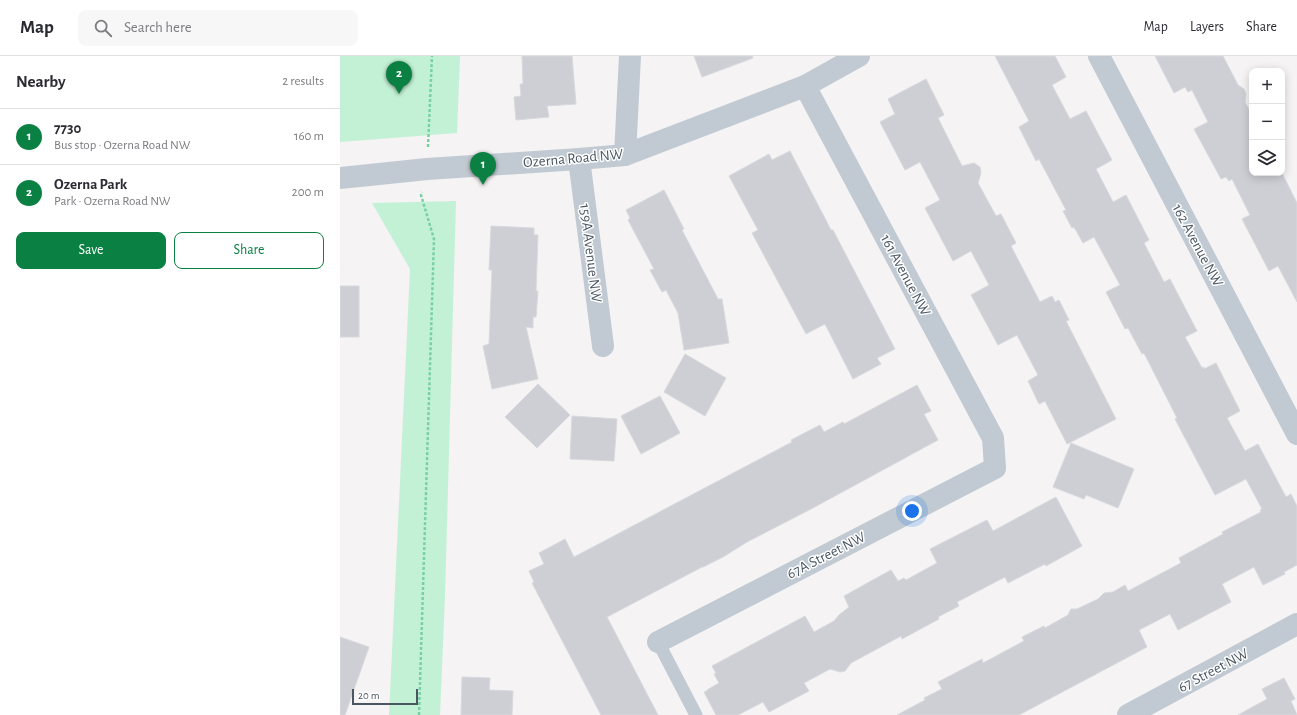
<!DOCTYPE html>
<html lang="en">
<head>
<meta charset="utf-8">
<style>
  :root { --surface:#fff; --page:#f7f7f7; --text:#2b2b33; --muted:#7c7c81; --line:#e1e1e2; --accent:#0b8043 }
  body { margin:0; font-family:"Alegreya Sans",sans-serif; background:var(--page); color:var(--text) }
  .controls { position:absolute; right:12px; top:12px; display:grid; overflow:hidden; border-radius:8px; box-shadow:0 2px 10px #0003 }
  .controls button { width:36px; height:36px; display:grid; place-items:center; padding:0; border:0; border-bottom:1px solid var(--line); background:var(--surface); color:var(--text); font:20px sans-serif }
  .scale { position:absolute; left:12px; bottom:10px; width:66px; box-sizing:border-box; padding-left:4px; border:2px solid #4a5661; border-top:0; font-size:11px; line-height:14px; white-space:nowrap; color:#4a5661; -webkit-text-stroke:3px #fff; paint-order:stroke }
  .you { position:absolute; left:572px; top:455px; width:14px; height:14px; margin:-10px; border:3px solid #fff; border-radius:50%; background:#1a73e8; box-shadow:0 0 0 6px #1a73e833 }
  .badge { display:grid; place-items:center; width:26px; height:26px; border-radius:50%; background:var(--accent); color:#fff; font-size:13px; font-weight:700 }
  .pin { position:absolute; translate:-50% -33px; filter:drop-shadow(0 1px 2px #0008) }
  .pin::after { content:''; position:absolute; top:21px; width:14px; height:12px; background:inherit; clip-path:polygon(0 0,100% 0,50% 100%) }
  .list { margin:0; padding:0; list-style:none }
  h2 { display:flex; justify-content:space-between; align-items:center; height:52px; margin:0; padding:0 16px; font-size:17px }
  h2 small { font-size:13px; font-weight:400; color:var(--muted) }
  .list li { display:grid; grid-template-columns:26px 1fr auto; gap:12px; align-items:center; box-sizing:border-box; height:56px; padding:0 16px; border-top:1px solid var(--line) }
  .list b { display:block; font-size:15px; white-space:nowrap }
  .list p { margin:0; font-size:13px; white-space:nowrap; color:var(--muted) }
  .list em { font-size:13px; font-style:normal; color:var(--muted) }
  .actions { display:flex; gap:8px; padding:12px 16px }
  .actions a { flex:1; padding:9px 0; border:1px solid var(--accent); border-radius:8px; text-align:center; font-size:14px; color:var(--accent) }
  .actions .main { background:var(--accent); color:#fff }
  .icon { flex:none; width:22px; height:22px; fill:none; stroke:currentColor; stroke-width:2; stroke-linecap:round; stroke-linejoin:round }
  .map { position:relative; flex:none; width:957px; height:659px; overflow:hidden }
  header { display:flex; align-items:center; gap:24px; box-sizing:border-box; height:56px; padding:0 20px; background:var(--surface); border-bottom:1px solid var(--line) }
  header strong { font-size:19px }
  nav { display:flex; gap:22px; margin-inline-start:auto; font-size:14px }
  .search { width:280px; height:36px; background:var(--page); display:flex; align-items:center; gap:10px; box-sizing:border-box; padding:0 14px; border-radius:8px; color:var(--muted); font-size:15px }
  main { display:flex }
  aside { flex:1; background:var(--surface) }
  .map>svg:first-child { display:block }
</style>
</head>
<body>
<header>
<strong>Map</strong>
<div class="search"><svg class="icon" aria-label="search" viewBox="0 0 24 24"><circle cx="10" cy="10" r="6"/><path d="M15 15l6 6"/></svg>Search here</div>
<nav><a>Map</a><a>Layers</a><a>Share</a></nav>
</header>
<main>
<aside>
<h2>Nearby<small>2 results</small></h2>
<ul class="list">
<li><span class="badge">1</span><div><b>7730</b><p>Bus stop · Ozerna Road NW</p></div><em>160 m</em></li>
<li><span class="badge">2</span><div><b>Ozerna Park</b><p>Park · Ozerna Road NW</p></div><em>200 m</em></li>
</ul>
<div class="actions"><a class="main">Save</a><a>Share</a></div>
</aside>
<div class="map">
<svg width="957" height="659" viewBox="0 0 957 659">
  <rect width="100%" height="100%" fill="#f5f3f3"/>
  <g fill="#c3f1d5">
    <polygon points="0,0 120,0 117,77 0,86"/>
    <polygon points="116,145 105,540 100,659 49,659 70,213 32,147"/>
  </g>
  <g fill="#cdcfd5" stroke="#d7d9de">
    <polygon points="182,0 232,0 236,48 207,50 209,61 176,64 174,41 181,40 180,28 183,28"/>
    <polygon points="354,0 412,0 413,2 362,21"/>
    <polygon points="655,0 715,0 726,21 712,29 730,63 746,55 772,104 756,113 773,146 786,139 809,184 804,187 824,226 830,223 857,275 845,281 862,312 864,311 864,313 876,307 900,355 887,362 905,395 918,388 946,441 951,438 957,450 957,509 944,516 945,518 923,529 914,511 882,528 891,546 838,574 830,558 799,574 807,591 679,659 557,659 585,644 584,642 602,633 598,626 642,603 643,607 684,585 682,581 704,570 705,572 728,559 731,553 737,553 758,543 764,537 773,536 785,529 788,535 841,507 839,502 883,478 882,476 921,456 920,454 922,453 906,423 875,439 835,363 837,362 804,297 802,298 788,272 785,273 766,236 780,229 754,181 743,187 734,171 732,172 723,155 726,154 699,103 696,105 679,71 689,65"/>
    <polygon points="815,0 883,0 898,29 904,33 906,38 905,46 912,60 912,117 942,117 957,147 957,246 938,210 929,215 902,163 910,159 892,123 889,125 886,121 881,123 854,73 868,66 852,34 848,36 845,31 834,37"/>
    <polygon points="586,23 604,59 598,62 622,110 634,107 640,111 641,117 638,127 656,160 661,158 676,187 671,190 700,246 712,240 715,246 719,244 729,264 726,265 776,363 727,388 705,345 699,348 688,325 698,319 677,279 658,289 631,239 649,229 631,195 613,205 585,152 600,144 580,106 565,114 540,66 555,58 548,43"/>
    <polygon points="450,95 491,174 493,174 555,293 537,302 541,308 513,323 485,268 466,278 412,177 418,174 389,120 429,98 432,104"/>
    <polygon points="324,134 344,173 342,174 378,243 382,243 389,287 344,294 338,257 326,234 322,236 310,214 314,213 288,164 290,162 286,154"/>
    <polygon points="151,170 194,172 194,179 198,179 196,235 198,235 196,261 193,261 193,272 186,271 198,323 152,333 143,290 149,288 152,214 149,214"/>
    <rect x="0" y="230" width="19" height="51"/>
    <polygon points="345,298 386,322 365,360 324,336"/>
    <polygon points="198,328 230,359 197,392 165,361"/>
    <polygon points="577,329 591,355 584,358 598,384 471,453 407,486 383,501 363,511 362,511 267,561 318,659 261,659 192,527 194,526 189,515 204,508 199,497 225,483 234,501 452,386 451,384 480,369 484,376 503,366 504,368"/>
    <polygon points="320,340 340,377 301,398 281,360"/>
    <polygon points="232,360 277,363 274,405 230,403"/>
    <polygon points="731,387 794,413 778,452 746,439 744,443 713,431"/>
    <polygon points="716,441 742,490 706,510 705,508 668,527 665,521 617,546 619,550 598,561 599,563 562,583 561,580 511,607 505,615 500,616 490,613 464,627 469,635 429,656 423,646 398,659 376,659 364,636 367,635 367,634 379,627 374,618 376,617 372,610 465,560 474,576 494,565 499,559 509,551 504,540 531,525 551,514 558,525 564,522 566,524 597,507 590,493 647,464 653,475"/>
    <polygon points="0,581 29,591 5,659 0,659"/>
    <polygon points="122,621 150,622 149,634 173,635 172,659 121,659"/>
    <polygon points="944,622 955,643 951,645 957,659 898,659 927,643 922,633"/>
  </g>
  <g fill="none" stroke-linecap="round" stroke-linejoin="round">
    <g stroke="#7ad0a6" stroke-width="2.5" stroke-dasharray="3 2" stroke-linecap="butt">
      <polyline points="88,91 92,0"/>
      <polyline points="79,659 94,183 81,139 82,136"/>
    </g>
    <polyline stroke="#c1cad2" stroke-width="13" points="318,586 356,659"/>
    <g stroke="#c1cad2" stroke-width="22">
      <polyline points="759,0 957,378"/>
      <polyline points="285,99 290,0"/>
      <polyline points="239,103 263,290"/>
      <polyline points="318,586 655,412 653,382 465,30"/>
      <polyline points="788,659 957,568"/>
    </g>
    <polyline stroke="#c1cad2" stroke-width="22" points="0,122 87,113 239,103 285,99 465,30 519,0"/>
  </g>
  <g text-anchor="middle" stroke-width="3" stroke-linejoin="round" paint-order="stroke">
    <g font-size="15" fill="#4a5661" stroke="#fff">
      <text transform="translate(233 102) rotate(-5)" y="5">Ozerna Road NW</text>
      <text transform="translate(858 189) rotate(62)" y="5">162 Avenue NW</text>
      <text transform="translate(251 197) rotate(83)" y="5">159A Avenue NW</text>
      <text transform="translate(566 219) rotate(62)" y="5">161 Avenue NW</text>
      <text transform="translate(486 499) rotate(-27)" y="5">67A Street NW</text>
      <text transform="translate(873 614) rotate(-28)" y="5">67 Street NW</text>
    </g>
  </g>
</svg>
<div class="controls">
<button>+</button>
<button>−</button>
<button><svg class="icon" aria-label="layers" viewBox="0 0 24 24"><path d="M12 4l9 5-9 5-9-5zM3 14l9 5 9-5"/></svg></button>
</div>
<div class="scale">20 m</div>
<div class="you"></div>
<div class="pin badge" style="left:143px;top:129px">1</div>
<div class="pin badge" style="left:59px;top:38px">2</div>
</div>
</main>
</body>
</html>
